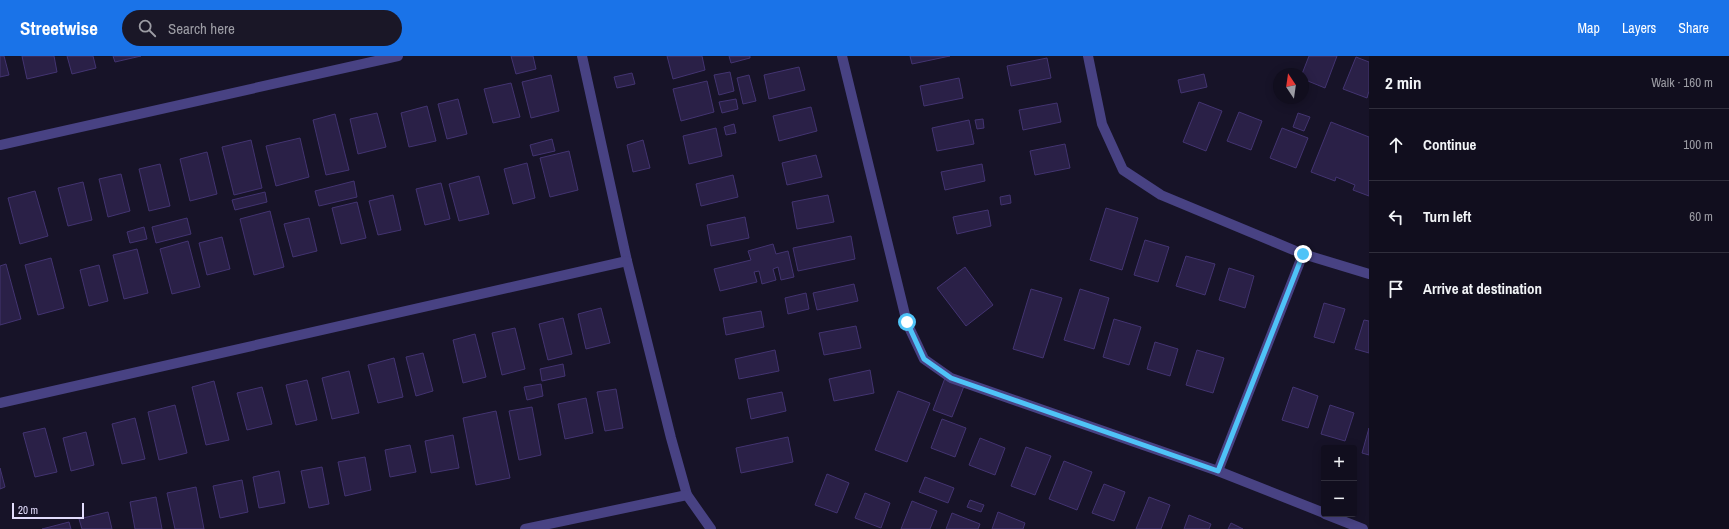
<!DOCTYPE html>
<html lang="en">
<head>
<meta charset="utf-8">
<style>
  :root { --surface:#110e1e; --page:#1a1727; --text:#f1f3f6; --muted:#9c9ca4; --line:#302e3c; --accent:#1a73e8 }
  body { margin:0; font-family:"Archivo Narrow",sans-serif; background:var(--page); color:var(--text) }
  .controls { position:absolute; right:12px; bottom:12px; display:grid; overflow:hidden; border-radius:4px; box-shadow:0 2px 10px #0003 }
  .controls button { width:36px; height:36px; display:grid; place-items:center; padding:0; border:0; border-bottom:1px solid var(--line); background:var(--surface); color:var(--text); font:20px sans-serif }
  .compass { position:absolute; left:1273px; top:12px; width:36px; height:36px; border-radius:50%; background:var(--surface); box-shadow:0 2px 10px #0003; rotate:347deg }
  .scale { position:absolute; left:12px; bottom:10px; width:72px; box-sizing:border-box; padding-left:4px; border:2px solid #e2dcfc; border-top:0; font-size:11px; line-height:14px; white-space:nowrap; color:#e2dcfc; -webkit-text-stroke:3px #171328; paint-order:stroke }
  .stop { position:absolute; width:12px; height:12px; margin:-9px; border:3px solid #4fc3f7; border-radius:50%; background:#fff }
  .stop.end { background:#4fc3f7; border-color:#fff; box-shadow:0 1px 4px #0008 }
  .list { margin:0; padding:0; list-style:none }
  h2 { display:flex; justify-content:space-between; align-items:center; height:52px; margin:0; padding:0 16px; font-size:17px }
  h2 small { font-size:13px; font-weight:400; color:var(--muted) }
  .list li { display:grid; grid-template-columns:26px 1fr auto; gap:12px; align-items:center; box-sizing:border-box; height:72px; padding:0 16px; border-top:1px solid var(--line) }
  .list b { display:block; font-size:15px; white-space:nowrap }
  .list em { font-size:13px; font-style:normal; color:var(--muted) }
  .icon { flex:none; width:22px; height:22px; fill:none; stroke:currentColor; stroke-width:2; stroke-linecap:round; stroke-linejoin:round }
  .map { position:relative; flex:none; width:1369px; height:473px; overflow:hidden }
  header { display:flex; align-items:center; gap:24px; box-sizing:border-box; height:56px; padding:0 20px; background:var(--accent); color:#fff }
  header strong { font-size:19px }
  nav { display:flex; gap:22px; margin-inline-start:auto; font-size:14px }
  .search { width:280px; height:36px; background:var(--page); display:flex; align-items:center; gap:10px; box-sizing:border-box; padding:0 14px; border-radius:22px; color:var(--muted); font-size:15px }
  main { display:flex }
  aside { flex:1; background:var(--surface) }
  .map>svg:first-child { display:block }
</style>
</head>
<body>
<header>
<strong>Streetwise</strong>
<div class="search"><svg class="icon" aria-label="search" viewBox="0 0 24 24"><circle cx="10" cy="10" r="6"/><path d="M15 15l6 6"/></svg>Search here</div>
<nav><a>Map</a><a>Layers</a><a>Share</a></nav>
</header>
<main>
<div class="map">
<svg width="1369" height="473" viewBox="0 0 1369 473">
  <rect width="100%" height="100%" fill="#171328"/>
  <g fill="#2a2047" stroke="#433471">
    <polygon points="0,0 4,0 9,19 0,21"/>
    <polygon points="22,0 54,0 57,16 27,23"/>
    <polygon points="67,0 93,0 96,12 72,18"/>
    <polygon points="113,0 141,0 115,6"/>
    <polygon points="511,0 533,0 536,13 516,18"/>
    <polygon points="667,0 702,0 705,14 673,23"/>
    <polygon points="729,0 750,0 750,2 731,7"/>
    <polygon points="910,0 950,0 912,8"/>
    <polygon points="1309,0 1337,0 1325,32 1303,23 1302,18"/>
    <polygon points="1356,1 1369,6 1369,35 1367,42 1343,33"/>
    <polygon points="1047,2 1051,22 1011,30 1007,10"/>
    <polygon points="799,11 805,34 769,43 764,19"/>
    <polygon points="730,16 734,35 719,39 714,19"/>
    <polygon points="632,17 635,28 617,32 614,21"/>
    <polygon points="1204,18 1207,31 1181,37 1178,24"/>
    <polygon points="551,19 559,55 531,62 522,26"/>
    <polygon points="749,19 756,45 743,48 737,22"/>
    <polygon points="959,22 963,42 924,50 920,30"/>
    <polygon points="707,25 714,56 681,65 673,33"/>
    <polygon points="511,27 520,61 493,67 484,33"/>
    <polygon points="458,43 467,78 447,83 438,48"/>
    <polygon points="736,43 738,53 722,57 719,46"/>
    <polygon points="1199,46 1222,55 1206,95 1183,86"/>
    <polygon points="1057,47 1061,66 1023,74 1019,54"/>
    <polygon points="427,50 436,85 409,91 401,57"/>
    <polygon points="811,51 817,75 779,85 773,60"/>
    <polygon points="1239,56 1262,65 1251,94 1227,85"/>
    <polygon points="377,57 386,91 358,98 350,63"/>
    <polygon points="1298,57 1310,61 1304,75 1293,71"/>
    <polygon points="335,58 349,114 326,119 313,64"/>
    <polygon points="983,63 984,72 977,73 975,64"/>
    <polygon points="969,64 974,88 937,95 932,72"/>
    <polygon points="1331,66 1369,81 1369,140 1353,134 1355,129 1336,121 1335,125 1311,116"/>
    <polygon points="734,68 736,77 726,79 724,71"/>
    <polygon points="716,72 722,100 689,108 683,80"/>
    <polygon points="1282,72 1308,82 1296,112 1270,102"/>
    <polygon points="300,82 309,121 276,130 266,90"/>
    <polygon points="552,83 555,95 533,100 530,89"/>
    <polygon points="251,84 262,132 234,139 222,91"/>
    <polygon points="643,84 650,112 633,116 627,89"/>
    <polygon points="1065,88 1070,112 1035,119 1030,95"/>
    <polygon points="569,95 578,134 550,141 540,102"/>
    <polygon points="207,96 217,138 190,145 180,103"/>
    <polygon points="816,99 822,121 787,129 782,107"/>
    <polygon points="527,107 535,142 513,148 504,113"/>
    <polygon points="160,108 170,150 149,155 139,113"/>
    <polygon points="982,108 985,125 945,134 941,116"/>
    <polygon points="121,118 130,155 108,161 99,123"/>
    <polygon points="733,119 738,141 701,150 696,128"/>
    <polygon points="479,120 489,158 459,165 449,128"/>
    <polygon points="354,125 357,141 319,150 315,135"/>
    <polygon points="83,126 92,164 68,170 58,132"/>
    <polygon points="441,127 450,163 425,169 416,133"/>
    <polygon points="35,135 48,180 20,188 8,142"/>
    <polygon points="265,136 267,146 235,154 232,144"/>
    <polygon points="393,139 401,174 378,179 369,145"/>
    <polygon points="828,139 834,166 797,173 792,146"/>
    <polygon points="1010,139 1011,147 1001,149 1000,141"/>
    <polygon points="357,146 366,182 341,188 332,152"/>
    <polygon points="1106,152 1138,162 1122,214 1090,204"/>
    <polygon points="988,154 991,170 957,178 953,161"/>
    <polygon points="270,155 284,211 254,219 240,163"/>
    <polygon points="745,161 749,182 711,190 707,169"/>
    <polygon points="187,162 191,178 156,187 152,171"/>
    <polygon points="309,162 317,195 293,201 284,168"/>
    <polygon points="144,171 147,183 130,187 127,176"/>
    <polygon points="851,180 855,203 798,215 793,192"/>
    <polygon points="222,181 230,213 207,219 199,187"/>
    <polygon points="1145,184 1169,191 1158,226 1134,219"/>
    <polygon points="188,185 200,231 172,238 160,193"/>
    <polygon points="773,188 776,198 788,195 794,221 781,224 778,211 773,213 776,224 762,228 759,215 754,216 757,226 720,235 714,213 751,204 748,195"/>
    <polygon points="137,193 148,237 124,243 113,199"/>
    <polygon points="1186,200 1215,208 1205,239 1176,230"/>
    <polygon points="51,202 64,252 38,259 25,209"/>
    <polygon points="6,208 21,263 0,269 0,210"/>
    <polygon points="99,209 108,245 89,250 80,214"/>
    <polygon points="965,211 993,249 966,270 937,232"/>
    <polygon points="1229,212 1254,220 1245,252 1219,244"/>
    <polygon points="854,228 858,245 817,254 813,237"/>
    <polygon points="1031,233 1062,242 1043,302 1013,293"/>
    <polygon points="1080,233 1109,242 1094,293 1064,284"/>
    <polygon points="806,237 809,253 788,258 785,242"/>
    <polygon points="1324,247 1345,253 1334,287 1314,281"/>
    <polygon points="601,252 610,287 586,293 578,258"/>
    <polygon points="761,255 764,271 726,279 723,262"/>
    <polygon points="563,262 572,298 548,304 539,268"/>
    <polygon points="1114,263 1141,271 1129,309 1103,301"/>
    <polygon points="1364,264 1369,265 1369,297 1355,293"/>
    <polygon points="856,270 861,292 824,299 819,277"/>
    <polygon points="515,272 525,313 502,319 492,277"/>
    <polygon points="475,278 486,321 463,327 453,284"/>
    <polygon points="1155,286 1178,293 1170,320 1147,313"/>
    <polygon points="775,294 779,315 739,323 735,303"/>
    <polygon points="1197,294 1224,302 1213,337 1186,329"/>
    <polygon points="423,297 433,335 416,340 406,301"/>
    <polygon points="394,302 403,341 378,347 368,309"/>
    <polygon points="563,308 565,320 542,325 540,313"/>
    <polygon points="870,314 874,337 834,345 829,323"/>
    <polygon points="349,315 359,357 332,363 322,322"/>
    <polygon points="945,322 964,330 952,361 933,354"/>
    <polygon points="307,324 317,364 296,369 286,329"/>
    <polygon points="214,325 229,384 206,389 192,331"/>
    <polygon points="541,328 543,340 527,344 524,331"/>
    <polygon points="262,331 272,368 247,374 237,337"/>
    <polygon points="1293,331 1318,340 1308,372 1282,364"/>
    <polygon points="616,333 623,372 605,375 597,336"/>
    <polygon points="898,335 930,347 907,406 875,394"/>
    <polygon points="782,336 786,355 751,363 747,343"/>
    <polygon points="586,342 593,377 565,383 558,348"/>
    <polygon points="175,349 187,397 159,404 148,356"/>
    <polygon points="1330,349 1354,357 1345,385 1321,378"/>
    <polygon points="532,351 541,399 519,404 509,355"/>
    <polygon points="496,355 510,422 476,429 463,362"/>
    <polygon points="135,362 145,403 122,408 112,368"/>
    <polygon points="942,363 966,372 955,401 931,392"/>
    <polygon points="45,372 57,416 35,421 23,377"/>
    <polygon points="1369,372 1369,399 1362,397"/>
    <polygon points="86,376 94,409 71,415 63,382"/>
    <polygon points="453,379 459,412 431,417 425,385"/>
    <polygon points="788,381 793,406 741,417 736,392"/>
    <polygon points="980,382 1005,392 995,419 969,409"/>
    <polygon points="410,389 416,416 390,421 385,394"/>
    <polygon points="1026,391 1051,400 1035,439 1011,430"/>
    <polygon points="365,401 371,434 345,440 338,406"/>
    <polygon points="1064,405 1092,416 1077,454 1049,443"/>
    <polygon points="322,411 329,448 309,452 301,415"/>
    <polygon points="0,412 5,431 0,433"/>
    <polygon points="279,415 285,447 259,452 253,421"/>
    <polygon points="827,418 849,427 837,457 815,449"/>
    <polygon points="925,421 954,432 948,447 919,436"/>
    <polygon points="242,424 248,456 220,462 213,430"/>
    <polygon points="1104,428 1125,436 1114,465 1092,457"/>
    <polygon points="196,431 204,473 175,473 167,437"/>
    <polygon points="865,437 890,447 881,472 855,462"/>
    <polygon points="156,441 162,473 135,473 130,446"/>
    <polygon points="1149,441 1170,449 1161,473 1136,473"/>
    <polygon points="970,444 984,449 981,456 967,451"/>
    <polygon points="912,445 937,455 930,473 901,473"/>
    <polygon points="108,456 112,473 82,473 79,463"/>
    <polygon points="998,456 1025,467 1023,473 992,473"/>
    <polygon points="952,457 980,468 978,473 946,473"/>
    <polygon points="1189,459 1211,468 1209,473 1184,473"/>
    <polygon points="69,466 71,473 42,473"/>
    <polygon points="1231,467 1243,473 1228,473"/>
  </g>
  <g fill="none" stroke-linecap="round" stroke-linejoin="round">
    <g stroke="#484283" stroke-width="10">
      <polyline points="582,0 627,205 671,382 687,439 711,473"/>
      <polyline points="842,0 907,267 924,303 951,322 1218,415 1324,457"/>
      <polyline points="1088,0 1102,68 1123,114 1161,139 1303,198 1369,218"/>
      <polyline points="0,89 398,0"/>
      <polyline points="0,347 627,205"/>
      <polyline points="1218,415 1303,198"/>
      <polyline points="1325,458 1363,473"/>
      <polyline points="525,473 687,439"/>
    </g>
  </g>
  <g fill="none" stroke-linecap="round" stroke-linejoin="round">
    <polyline stroke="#4fc3f7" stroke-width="5" points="907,266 924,303 951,322 1218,415 1303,198"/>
  </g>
</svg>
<div class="controls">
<button>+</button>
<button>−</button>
</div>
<svg class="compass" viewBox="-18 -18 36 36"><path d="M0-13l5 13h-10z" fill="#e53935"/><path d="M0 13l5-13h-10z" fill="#9c9ca4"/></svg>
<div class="scale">20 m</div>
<div class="stop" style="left:907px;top:266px"></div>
<div class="stop end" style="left:1303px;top:198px"></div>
</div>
<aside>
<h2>2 min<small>Walk · 160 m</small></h2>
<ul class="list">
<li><svg class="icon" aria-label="ahead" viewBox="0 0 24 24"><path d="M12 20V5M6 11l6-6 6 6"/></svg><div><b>Continue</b></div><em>100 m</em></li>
<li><svg class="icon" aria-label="left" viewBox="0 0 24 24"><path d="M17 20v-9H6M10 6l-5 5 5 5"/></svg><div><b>Turn left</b></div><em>60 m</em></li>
<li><svg class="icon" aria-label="arrive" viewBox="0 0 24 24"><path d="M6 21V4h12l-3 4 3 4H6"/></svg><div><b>Arrive at destination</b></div></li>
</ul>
</aside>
</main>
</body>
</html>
